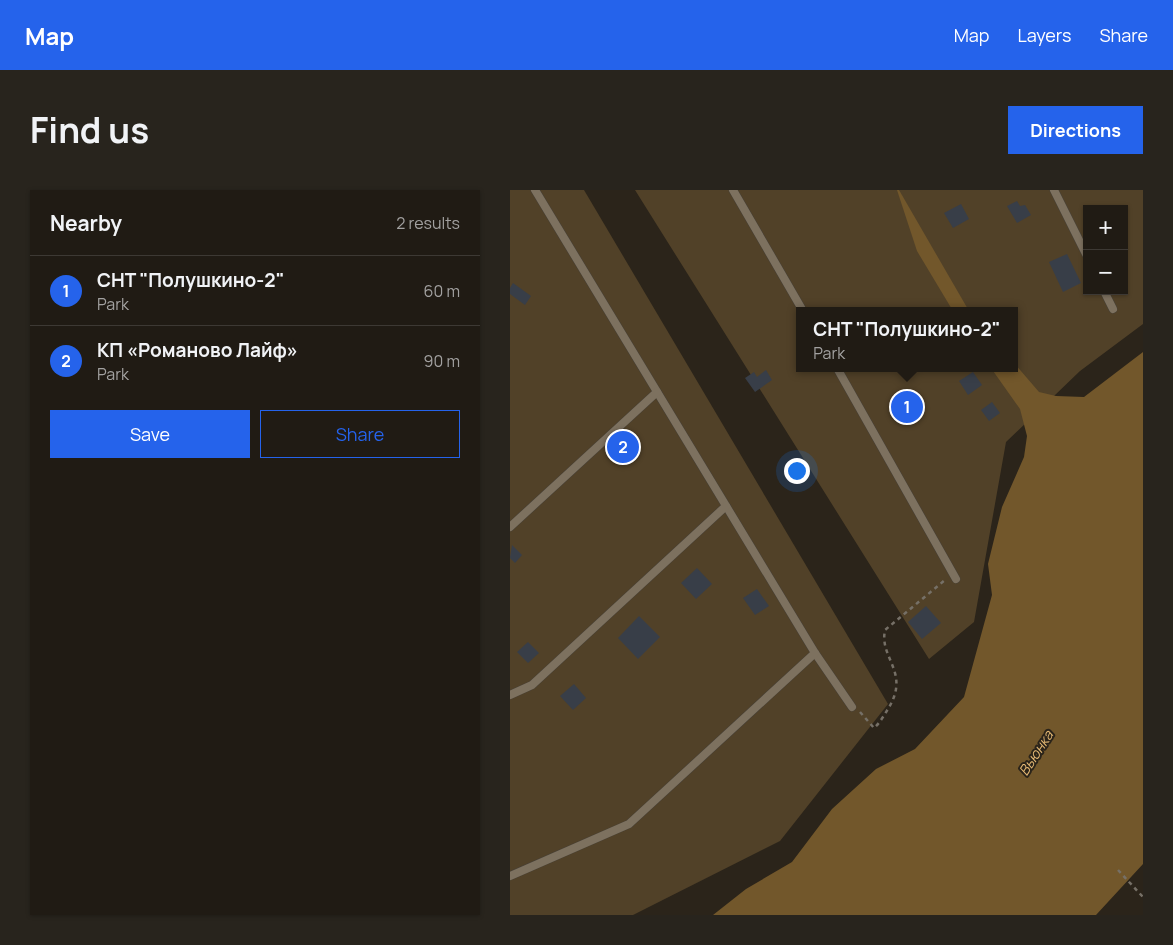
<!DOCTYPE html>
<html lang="en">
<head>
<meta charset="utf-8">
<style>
  :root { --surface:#201b14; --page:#28241d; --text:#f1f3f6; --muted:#a2a1a0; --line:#3d3934; --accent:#2563eb }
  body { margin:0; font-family:Manrope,sans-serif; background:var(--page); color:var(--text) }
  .controls { position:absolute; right:15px; top:15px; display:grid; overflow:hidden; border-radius:0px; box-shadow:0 1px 4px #0004 }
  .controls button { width:45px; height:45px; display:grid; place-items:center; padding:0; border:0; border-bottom:1px solid var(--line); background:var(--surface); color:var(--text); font:25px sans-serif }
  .you { position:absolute; left:286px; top:280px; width:18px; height:18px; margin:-12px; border:4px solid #fff; border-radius:50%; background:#1a73e8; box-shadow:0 0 0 8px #1a73e833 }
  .badge { display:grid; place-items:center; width:32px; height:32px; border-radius:50%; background:var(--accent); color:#fff; font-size:16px; font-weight:700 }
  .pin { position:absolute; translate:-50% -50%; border:2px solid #fff; box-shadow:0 1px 5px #0006 }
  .popup { position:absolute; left:286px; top:117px; width:222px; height:65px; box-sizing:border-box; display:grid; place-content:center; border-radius:0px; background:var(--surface); filter:drop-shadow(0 1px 4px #0005); font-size:16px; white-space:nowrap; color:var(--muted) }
  .popup b { font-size:19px; color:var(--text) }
  .popup::after { content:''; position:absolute; left:50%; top:100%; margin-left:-10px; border:10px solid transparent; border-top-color:var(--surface) }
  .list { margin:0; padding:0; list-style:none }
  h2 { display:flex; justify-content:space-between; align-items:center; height:65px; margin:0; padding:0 20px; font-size:21px }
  h2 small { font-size:16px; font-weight:400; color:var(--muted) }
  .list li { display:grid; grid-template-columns:32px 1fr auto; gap:15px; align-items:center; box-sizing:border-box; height:70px; padding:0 20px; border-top:1px solid var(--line) }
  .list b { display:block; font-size:19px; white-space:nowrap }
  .list p { margin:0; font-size:16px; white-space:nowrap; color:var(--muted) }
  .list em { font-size:16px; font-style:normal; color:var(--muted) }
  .actions { display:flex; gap:10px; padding:15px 20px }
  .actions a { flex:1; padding:11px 0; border:1px solid var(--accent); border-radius:0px; text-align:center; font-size:18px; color:var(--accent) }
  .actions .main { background:var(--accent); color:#fff }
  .map { position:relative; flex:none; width:633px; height:725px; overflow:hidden; border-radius:0px }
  header { display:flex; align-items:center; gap:30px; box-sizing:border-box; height:70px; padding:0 25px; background:var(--accent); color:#fff }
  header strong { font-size:24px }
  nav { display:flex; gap:28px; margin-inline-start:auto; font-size:18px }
  .intro { display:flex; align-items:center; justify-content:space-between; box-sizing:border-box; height:120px; padding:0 30px }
  h1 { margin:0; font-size:35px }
  .button { padding:12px 22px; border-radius:0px; background:var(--accent); color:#fff; font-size:18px; font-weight:700 }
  main { display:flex; gap:30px; padding:0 30px }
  aside { flex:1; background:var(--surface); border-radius:0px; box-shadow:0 1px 4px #0004 }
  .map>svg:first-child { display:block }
</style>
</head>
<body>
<header>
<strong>Map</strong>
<nav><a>Map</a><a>Layers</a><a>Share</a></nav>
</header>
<div class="intro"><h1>Find us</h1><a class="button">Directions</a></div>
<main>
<aside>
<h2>Nearby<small>2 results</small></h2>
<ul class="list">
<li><span class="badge">1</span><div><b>СНТ &quot;Полушкино-2&quot;</b><p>Park</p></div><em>60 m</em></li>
<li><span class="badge">2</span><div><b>КП «Романово Лайф»</b><p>Park</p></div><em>90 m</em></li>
</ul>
<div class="actions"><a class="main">Save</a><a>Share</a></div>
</aside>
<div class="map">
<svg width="633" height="725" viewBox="0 0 633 725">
  <rect width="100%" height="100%" fill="#2b241a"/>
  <g fill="#514128" fill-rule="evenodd">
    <polygon points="0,0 74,0 378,514 270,651 123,725 0,725"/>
    <path d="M125,0H633V134L570,181L496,252L464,432L419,469ZM577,19H614V101H577ZM290,121H504V178H290Z"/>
  </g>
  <g fill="#72572b">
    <polygon points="387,0 389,0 459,121 443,121 407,61"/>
    <polygon points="633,162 633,674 586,725 203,725 236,699 282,672 322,619 366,579 405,559 454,507 482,405 478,374 492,317 514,267 517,246 510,219 481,178 504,178 505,174 529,202 546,206 574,207"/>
  </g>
  <g fill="#383e48">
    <polygon points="507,11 510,16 515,15 521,25 507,33 497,16"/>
    <polygon points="451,14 459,29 443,38 434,23"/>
    <polygon points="557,64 571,93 553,102 539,72"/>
    <polygon points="3,93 21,106 15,115 0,104 0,98"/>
    <polygon points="256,180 262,190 245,202 235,188 244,182 247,187"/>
    <polygon points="463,182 472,195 458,205 449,191"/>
    <polygon points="482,212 490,223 479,231 471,220"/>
    <polygon points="2,355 12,365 5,373 0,368"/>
    <polygon points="187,378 202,394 186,409 171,393"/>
    <polygon points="247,399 259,416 245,425 233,408"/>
    <polygon points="416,416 431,433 412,449 398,432"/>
    <polygon points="129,426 150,447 128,469 108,448"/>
    <polygon points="18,452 29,463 18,473 7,462"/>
    <polygon points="64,494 76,508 63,520 50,506"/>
  </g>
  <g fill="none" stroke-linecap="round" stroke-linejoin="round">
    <defs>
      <g id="service">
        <polyline points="25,0 305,463 342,517"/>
        <polyline points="223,0 293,121"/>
        <polyline points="544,0 577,66"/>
        <polyline points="594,101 603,119"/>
        <polyline points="327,178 446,389"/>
        <polyline points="0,337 147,202"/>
        <polyline points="0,505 22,495 216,316"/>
        <polyline points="0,686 119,634 305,463"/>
      </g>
    </defs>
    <use href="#service" stroke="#474037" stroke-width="9"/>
    <g stroke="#767067" stroke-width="2.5" stroke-dasharray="4 4" stroke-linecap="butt">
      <path d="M350,522L364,538C370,533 374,525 378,519C401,482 369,469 375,440L435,390"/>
      <polyline points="608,680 633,707"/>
    </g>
    <use href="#service" stroke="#7d715f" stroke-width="8"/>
  </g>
  <g text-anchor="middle" stroke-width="4" stroke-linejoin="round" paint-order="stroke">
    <g font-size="14" font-style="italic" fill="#e5b974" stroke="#2b241a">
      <text transform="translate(526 563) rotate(-57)" y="5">Вьюнка</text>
    </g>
  </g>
</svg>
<div class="controls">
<button>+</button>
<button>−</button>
</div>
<div class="you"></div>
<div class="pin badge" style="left:397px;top:217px">1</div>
<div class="popup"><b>СНТ &quot;Полушкино-2&quot;</b>Park</div>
<div class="pin badge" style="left:113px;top:257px">2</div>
</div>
</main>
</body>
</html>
